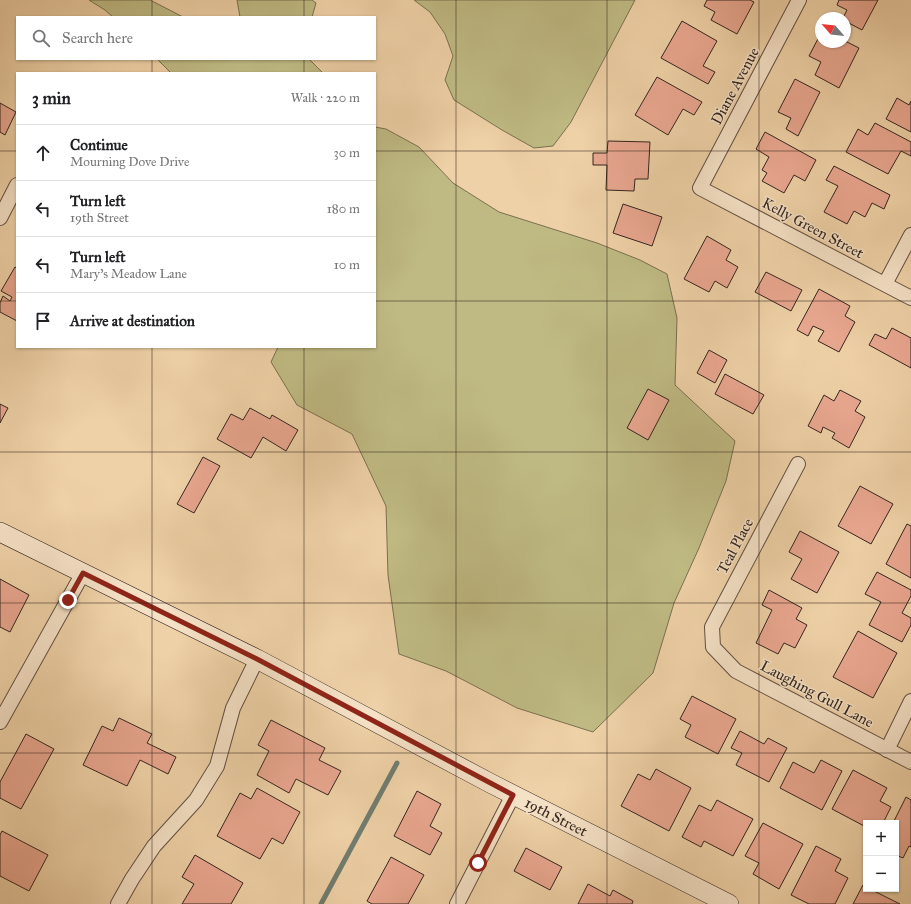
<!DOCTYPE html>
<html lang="en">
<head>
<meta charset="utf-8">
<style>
  :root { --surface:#fff; --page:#f2f2f2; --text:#202124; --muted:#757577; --line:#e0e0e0 }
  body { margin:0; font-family:"IM FELL Great Primer",serif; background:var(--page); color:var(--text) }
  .controls { position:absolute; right:12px; bottom:12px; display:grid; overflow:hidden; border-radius:0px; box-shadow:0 1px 3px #0004 }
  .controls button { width:36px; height:36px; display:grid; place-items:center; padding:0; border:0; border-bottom:1px solid var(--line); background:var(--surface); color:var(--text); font:20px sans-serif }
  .compass { position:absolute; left:815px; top:12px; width:36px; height:36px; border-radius:50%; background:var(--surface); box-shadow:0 1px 3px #0004; rotate:298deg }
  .stop { position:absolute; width:12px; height:12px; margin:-9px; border:3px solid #8f2418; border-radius:50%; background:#fff }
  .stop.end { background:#8f2418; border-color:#fff; box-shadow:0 1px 4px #0008 }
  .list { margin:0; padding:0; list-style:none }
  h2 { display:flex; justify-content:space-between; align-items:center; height:52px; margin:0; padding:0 16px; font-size:17px }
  h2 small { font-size:13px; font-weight:400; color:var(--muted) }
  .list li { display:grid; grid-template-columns:26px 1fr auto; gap:12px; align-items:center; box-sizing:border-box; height:56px; padding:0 16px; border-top:1px solid var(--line) }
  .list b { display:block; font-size:15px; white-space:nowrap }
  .list p { margin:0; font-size:13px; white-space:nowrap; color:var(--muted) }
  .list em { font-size:13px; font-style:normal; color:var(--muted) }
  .icon { flex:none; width:22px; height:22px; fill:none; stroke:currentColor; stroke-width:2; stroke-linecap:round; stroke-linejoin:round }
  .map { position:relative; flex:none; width:911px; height:904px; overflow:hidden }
  .search { position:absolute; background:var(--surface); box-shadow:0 1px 3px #0004; left:16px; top:16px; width:360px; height:44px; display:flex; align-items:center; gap:10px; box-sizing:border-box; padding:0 14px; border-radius:0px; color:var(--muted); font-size:15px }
  .panel { position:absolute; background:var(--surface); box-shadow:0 1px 3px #0004; left:16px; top:72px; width:360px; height:276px; border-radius:0px }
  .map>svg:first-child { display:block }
</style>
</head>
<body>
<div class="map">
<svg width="911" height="904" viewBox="0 0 911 904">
  <rect width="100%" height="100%" fill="#efd1a7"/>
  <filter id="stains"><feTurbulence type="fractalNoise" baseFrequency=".005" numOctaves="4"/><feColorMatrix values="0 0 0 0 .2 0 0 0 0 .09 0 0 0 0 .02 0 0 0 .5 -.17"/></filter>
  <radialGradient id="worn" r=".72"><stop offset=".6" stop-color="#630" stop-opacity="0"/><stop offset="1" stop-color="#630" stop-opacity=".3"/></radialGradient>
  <g fill="#bfba83" stroke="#7a7051">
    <polygon points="89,0 150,0 183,17 113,17 105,10"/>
    <polygon points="237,0 312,0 316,3 312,17 240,17"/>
    <polygon points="414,0 635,0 571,122 553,146 534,148 502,130 454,100 445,80 453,56 445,34 430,12"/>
    <polygon points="157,59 309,59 323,73 171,73"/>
    <polygon points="375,127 386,129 419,147 453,183 499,212 597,243 640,260 667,274 677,318 675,385 735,441 726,481 699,548 674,603 653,673 593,732 517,708 446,671 399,654 388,575 386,506 352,434 297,405 271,362 278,347 375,347"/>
  </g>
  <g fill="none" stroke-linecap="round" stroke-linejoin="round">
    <polyline stroke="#717d70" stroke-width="5" points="321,904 397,763"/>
  </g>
  <g fill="#e9a790" stroke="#34251f">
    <polygon points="707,0 750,0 754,2 737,34 711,20 715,12 704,6"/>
    <polygon points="839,0 878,0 862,30 845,21 845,18 843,18 847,10 837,5"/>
    <polygon points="682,21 717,41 703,66 715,72 708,84 661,58"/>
    <polygon points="821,33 821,42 845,41 859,48 839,88 815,75 821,62 809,56"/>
    <polygon points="657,77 702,102 694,115 683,109 668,135 635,115"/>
    <polygon points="795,79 820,92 798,136 786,129 791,118 778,112"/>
    <polygon points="897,98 909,105 911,101 911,132 886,119"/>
    <polygon points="0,103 16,112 5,135 0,132"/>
    <polygon points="875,123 911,142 911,156 901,151 888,174 846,152 858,129 868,135"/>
    <polygon points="765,132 816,160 805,181 794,175 784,193 762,181 767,173 762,170 769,157 756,149"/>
    <polygon points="608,141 650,142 648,179 635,179 634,191 606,190 607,165 593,165 593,153 607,153"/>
    <polygon points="834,166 890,195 884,209 872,203 865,217 854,211 847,224 824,212 838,186 826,180"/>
    <polygon points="623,204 662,217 652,246 613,233"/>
    <polygon points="707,236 731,250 726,260 738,267 727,288 715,281 709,292 684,279"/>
    <polygon points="15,267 17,268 17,321 0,312 0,303 3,296 10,301 12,297 1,291"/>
    <polygon points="766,272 802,290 791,311 755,292"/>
    <polygon points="819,289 850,306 845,316 855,322 839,352 818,341 824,331 813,326 808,336 797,330"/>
    <polygon points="892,328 911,338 911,368 869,345 875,334 886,339"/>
    <polygon points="709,350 727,360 715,383 697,373"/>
    <polygon points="725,374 764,395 753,414 715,394"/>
    <polygon points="648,389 669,400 648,440 627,428"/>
    <polygon points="840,390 861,401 855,411 865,417 849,448 832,438 835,433 823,427 821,433 808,426 824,395 834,401"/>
    <polygon points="0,404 8,408 0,423"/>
    <polygon points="250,408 270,419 272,415 298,430 286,451 263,437 251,458 217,439 231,414 243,420"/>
    <polygon points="203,457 220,466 194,513 177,504"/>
    <polygon points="860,486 893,504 871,544 838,526"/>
    <polygon points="907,524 911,526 911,578 886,564"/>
    <polygon points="800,531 839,552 817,593 791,579 802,559 789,552"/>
    <polygon points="877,572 911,590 911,596 902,613 911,618 911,625 902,642 869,625 881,602 865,594"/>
    <polygon points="0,579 29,595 10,632 0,627"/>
    <polygon points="769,590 802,608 796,619 807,625 795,648 784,643 778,654 756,643 772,610 762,605"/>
    <polygon points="858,631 897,653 873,698 833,677"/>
    <polygon points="692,696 736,719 718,754 685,737 691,725 680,719"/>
    <polygon points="119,718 152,734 147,743 176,757 168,774 140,760 127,786 83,765 102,726 113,731"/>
    <polygon points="271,720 325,748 319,760 341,771 328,795 296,779 289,793 257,775 269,751 258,745"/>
    <polygon points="740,731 764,744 768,738 787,748 769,782 736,765 742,753 731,748"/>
    <polygon points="26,734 54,749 21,809 0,798 0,782"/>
    <polygon points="821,760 842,771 822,810 780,788 793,762 814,773"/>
    <polygon points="656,769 691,788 669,831 621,806 638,774 650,780"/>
    <polygon points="853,770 887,788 880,801 891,807 883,823 866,823 866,827 832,809"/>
    <polygon points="257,788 300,812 283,844 272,838 260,859 217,836 240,793 251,799"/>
    <polygon points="417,791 441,804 430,826 442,833 430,855 394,836"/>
    <polygon points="906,797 911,800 911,847 909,846 903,858 896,855 896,823 893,823"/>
    <polygon points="717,800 753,819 733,856 704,841 701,847 682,837 699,805 711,811"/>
    <polygon points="763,823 803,844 779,889 753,874 759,863 745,856"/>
    <polygon points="2,831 48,855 29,891 0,876 0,835"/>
    <polygon points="816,846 841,859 835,871 848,878 835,904 809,904 791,895"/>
    <polygon points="526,848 562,867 550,890 514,871"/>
    <polygon points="195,855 243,883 231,904 182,904 194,884 182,877"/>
    <polygon points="391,857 424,875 408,904 372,904 367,901"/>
    <polygon points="588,884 610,896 613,890 633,901 632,904 578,904"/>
    <polygon points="863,885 866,887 866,889 870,889 900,904 853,904"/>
  </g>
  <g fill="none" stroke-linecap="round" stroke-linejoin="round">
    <defs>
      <g id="street">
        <polyline points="799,0 700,188 911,298"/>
        <polyline points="0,218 17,185"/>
        <polyline points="885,284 911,235"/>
        <polyline points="798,464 712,627 713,647 736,671 911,762"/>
        <polyline points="0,722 83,573"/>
        <polyline points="887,750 911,701"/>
        <polyline points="118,904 132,879 154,846 196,800 217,766 233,708 257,659"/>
        <polyline points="457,904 513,795"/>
      </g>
      <polyline id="secondary" points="0,532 257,659 490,783 729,904"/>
    </defs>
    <use href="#street" stroke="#635041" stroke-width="16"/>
    <use href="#secondary" stroke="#34251f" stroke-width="20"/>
    <use href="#street" stroke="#f5e1c6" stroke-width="14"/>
    <use href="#secondary" stroke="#f5e1c6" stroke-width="19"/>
  </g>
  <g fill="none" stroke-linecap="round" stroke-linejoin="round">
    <polyline stroke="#8f2418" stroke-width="5" points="68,600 83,573 257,659 513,795 478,863"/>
  </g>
  <path fill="none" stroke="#34251f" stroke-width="1" stroke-opacity="0.55" d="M152,0V17M304,0V17M456,0V904M607,0V904M759,0V904M152,59V73M304,59V73M0,151H17M375,151H911M0,301H17M375,301H911M152,347V904M304,347V904M0,452H911M0,603H911M0,753H911"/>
  <g text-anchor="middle" stroke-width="3" stroke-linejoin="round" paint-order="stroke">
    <g font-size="15" fill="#34251f" stroke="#f5e1c6">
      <text transform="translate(735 86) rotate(-62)" y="5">Diane Avenue</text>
      <text transform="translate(813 228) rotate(28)" y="5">Kelly Green Street</text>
      <text transform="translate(735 546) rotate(-62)" y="5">Teal Place</text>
      <text transform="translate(817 694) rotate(28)" y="5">Laughing Gull Lane</text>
      <text transform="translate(556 817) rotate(27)" y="5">19th Street</text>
    </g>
  </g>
  <rect width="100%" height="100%" filter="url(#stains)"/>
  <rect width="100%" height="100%" fill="url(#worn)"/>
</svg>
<div class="controls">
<button>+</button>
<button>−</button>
</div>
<svg class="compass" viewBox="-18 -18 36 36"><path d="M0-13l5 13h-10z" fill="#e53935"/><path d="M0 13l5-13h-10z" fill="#757577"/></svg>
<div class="stop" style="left:478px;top:863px"></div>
<div class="stop end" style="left:68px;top:600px"></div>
<div class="search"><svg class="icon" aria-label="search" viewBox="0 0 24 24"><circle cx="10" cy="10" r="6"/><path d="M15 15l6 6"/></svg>Search here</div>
<section class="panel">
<h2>3 min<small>Walk · 220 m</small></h2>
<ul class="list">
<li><svg class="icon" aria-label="ahead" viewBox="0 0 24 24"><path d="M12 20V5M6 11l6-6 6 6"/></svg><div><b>Continue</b><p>Mourning Dove Drive</p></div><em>30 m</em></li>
<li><svg class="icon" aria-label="left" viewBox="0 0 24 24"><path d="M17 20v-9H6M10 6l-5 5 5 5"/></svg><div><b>Turn left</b><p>19th Street</p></div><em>180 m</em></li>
<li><svg class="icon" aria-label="left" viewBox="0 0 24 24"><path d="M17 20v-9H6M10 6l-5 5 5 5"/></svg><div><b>Turn left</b><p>Mary's Meadow Lane</p></div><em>10 m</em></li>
<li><svg class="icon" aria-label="arrive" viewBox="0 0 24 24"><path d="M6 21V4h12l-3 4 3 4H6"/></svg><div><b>Arrive at destination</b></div></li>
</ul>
</section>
</div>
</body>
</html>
